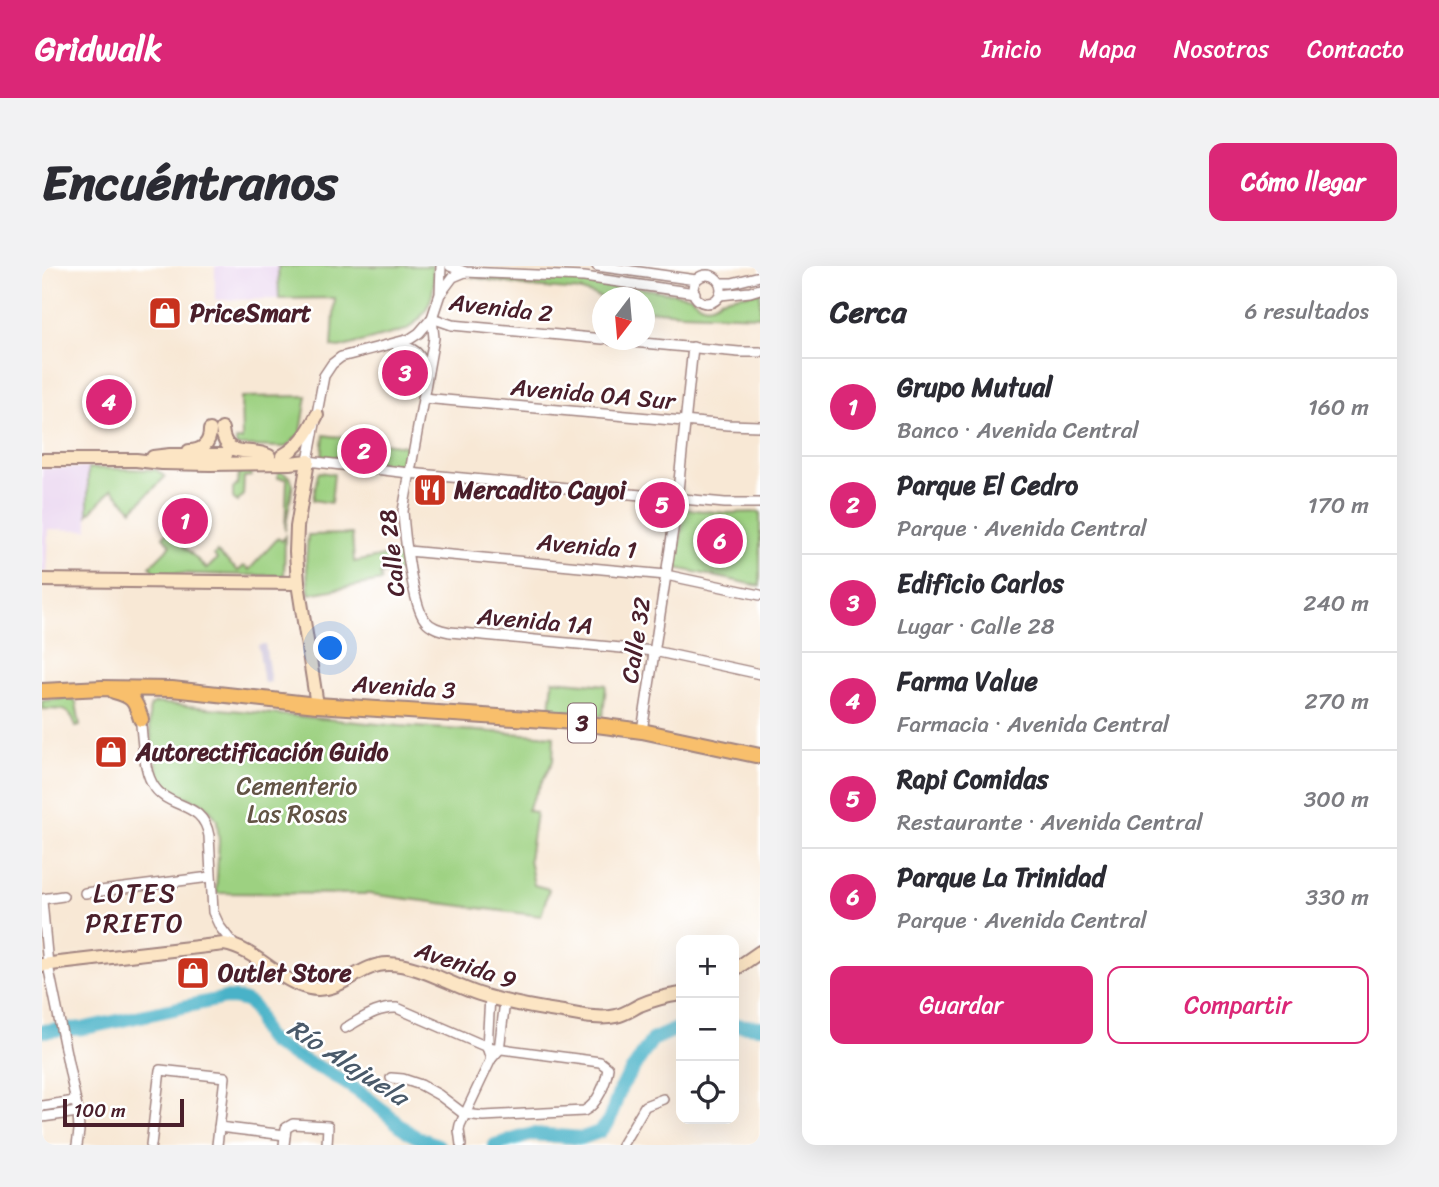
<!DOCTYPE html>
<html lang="es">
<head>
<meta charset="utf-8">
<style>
  :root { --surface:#fff; --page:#f2f2f3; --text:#2b2b33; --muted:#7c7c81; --line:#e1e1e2; --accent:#db2777 }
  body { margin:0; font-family:Sriracha,sans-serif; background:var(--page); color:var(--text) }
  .controls { position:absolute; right:21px; bottom:21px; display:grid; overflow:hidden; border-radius:14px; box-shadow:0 7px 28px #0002 }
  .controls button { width:63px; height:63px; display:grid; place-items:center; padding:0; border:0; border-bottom:2px solid var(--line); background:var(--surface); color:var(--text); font:35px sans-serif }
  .compass { position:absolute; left:550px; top:21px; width:63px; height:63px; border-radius:50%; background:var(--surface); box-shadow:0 7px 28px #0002; rotate:196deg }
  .scale { position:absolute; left:21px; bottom:18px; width:121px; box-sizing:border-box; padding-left:7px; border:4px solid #4a1f2b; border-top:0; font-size:19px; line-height:24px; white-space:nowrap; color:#4a1f2b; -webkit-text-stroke:5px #fff; paint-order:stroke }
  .you { position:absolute; left:289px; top:383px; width:24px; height:24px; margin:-18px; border:5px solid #fff; border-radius:50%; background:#1a73e8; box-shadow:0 0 0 10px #1a73e833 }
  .badge { display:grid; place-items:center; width:46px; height:46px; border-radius:50%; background:var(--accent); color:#fff; font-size:23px; font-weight:700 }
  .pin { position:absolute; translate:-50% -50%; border:4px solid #fff; box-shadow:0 2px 7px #0006 }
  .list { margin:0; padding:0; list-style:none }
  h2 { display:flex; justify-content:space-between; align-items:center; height:91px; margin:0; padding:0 28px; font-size:30px }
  h2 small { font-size:23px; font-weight:400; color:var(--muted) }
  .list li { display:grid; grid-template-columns:46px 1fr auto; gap:21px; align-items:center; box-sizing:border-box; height:98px; padding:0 28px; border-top:2px solid var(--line) }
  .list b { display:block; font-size:26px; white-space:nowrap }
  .list p { margin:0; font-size:23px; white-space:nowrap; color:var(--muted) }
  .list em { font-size:23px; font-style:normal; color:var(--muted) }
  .actions { display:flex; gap:14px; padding:21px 28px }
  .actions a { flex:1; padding:16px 0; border:2px solid var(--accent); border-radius:14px; text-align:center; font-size:24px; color:var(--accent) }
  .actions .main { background:var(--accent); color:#fff }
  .icon { flex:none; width:38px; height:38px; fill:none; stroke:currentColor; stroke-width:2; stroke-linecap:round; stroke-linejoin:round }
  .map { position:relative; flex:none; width:718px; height:879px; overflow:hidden; border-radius:14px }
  header { display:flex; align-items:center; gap:42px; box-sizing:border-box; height:98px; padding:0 35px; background:var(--accent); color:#fff }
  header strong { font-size:33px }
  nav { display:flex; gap:38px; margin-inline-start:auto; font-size:24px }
  .intro { display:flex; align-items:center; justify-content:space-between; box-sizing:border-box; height:168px; padding:0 42px }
  h1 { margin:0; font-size:49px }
  .button { padding:18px 32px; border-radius:14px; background:var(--accent); color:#fff; font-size:24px; font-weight:700 }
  main { display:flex; gap:42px; padding:0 42px }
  aside { flex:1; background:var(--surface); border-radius:14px; box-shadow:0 7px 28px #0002 }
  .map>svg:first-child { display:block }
</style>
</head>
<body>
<header>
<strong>Gridwalk</strong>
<nav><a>Inicio</a><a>Mapa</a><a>Nosotros</a><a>Contacto</a></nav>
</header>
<div class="intro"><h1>Encuéntranos</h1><a class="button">Cómo llegar</a></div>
<main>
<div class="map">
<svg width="718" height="879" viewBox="0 0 718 879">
  <rect width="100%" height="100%" fill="#fff"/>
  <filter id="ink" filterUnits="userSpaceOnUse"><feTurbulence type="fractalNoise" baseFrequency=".0143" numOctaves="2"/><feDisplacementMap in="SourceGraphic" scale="14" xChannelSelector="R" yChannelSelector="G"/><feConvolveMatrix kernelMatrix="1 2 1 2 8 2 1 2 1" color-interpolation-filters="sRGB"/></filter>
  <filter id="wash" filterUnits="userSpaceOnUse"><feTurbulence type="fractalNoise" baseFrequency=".00686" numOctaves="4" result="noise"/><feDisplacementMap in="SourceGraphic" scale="28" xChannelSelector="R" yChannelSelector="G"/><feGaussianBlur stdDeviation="1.57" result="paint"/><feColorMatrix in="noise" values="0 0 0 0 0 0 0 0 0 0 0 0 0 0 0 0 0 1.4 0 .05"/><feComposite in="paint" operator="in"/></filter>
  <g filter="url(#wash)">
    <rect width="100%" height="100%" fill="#f8e8d5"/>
    <g fill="#e8d2ee">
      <polygon points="173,0 236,0 237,33 173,34"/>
      <polygon points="0,202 46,202 46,264 6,263 4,306 0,306"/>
    </g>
    <polygon fill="#c9bfd7" points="223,378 229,416 222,417 216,379"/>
    <g fill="#9dd181" stroke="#747856" stroke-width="2">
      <path d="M236,0H390C396,26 386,50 364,64L297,82L290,81L293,32L237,33Z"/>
      <path d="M429,11L547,14L649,30C655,38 664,43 674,37C683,32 673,34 683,32C695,29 707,28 718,26V50L640,47L603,44V32H560L540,25L488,21Z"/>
      <polygon points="265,130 259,167 244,181 194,180 194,174 200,174 199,131"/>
      <polygon points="282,169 364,180 361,199 280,190"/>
      <polygon points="46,202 115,204 123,211 90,244 70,223 46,249"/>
      <polygon points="210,203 209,210 202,211 201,230 195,236 191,232 191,223 196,218 197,204"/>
      <polygon points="236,204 248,211 251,218 243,265 245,213 236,212"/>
      <polygon points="278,206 292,208 289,237 271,234 276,207"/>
      <polygon points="643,243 683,247 718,246 718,320 634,302"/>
      <polygon points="126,265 165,303 175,293 172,289 175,286 196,305 202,300 207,304 236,272 240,275 243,270 242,310 114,307 108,300 129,279 121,271"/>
      <polygon points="310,268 312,296 357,287 360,305 338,309 340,315 267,328 264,294 266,269"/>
      <polygon points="511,414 564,419 561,450 508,445"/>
      <path d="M27,432L34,436L38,460L34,461C28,439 19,444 0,443V435Z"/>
      <path d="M114,437L358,460L512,470L511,495L485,544L494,547L487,593L492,619L507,623L499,650L327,628L174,627L177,575L175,554L169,545L160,537L137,528L118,514C116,502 102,449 109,440C110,439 112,438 114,437Z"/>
    </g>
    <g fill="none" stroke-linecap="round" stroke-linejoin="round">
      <g stroke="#4ab2c8" stroke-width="14">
        <polyline points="692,759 718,761"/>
        <path d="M0,765L43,762L183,732C229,732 207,760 232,778C249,791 271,797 289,808C306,818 323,829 338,842C348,850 359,862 371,869C378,873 388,876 396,879"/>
        <polyline points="453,879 491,868 540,872 557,866 567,855 579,821 610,774 639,761"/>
      </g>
    </g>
  </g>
  <g filter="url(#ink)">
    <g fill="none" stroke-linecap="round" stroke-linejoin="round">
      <defs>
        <g id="street">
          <path d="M399,0L398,28L390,52L392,72L361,245C362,266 371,341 383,354C389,362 399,364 408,366L612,385L718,408"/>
          <polyline points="408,0 423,6 542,11 653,27"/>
          <polyline points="555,0 654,14"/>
          <circle cx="665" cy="23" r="14"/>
          <polyline points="678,17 690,17 718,10"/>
          <polyline points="399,27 411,11 423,6"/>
          <polyline points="678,29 708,26 718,23"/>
          <polyline points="390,52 377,67 368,73 299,91 290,98 282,110 266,195 367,207 683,237 718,237"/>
          <polyline points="390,52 410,59 561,73"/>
          <polyline points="569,74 697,86 718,86"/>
          <path d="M354,79C374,81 377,87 386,104"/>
          <polyline points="381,132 686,159 718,160"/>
          <polyline points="366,285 624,309 718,329"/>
          <path d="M98,448C100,466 101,502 110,517C125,545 161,533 167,570L171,646L178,661L192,679"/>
          <polyline points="600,465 634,244 651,81"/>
          <polyline points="43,627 168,611"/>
          <polyline points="0,633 21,630"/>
          <polyline points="0,635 6,699 36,846 37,865 35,879"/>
          <polyline points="448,731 445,781 449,793 457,784 463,735"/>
          <path d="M303,762C320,753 335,741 355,742L445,781L558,796L566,802C564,817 556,838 542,845L441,850L422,848L397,829L379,819L361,813L349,812"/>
          <polyline points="0,840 33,835"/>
          <polyline points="0,851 36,846"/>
          <polyline points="177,861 243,869"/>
          <polyline points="109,879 118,804 183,811 175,879"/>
          <polyline points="242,879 244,862 251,858 286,860 285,879"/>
          <polyline points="419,879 417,864 418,859 449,793"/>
          <polyline points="580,879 603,840 621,833"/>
        </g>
        <g id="secondary">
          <path d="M180,163C183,195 209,180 227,190"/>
          <path d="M147,185C160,185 168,177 168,164"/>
          <path d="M240,190C258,180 266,167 275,149"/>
          <polyline points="111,191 128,189 184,189"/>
          <polyline points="0,194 94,194 120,197 168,198 248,197 266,195"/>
          <polyline points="266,195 255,261 254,286 256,317 275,439"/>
          <polyline points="0,314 256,317"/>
          <path d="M0,699L182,678C214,683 236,715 267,722C298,729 317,698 346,698C376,698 409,719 437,728C465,737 493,742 521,746C538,749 557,754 574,750C583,748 590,743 598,739C612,733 625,730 639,728"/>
          <polyline points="692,704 718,686"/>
        </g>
        <g id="primary">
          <polyline points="0,425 60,422 130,423 275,439 532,456 600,465 718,490"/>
          <path d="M72,425C91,430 93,434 99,453"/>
        </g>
      </defs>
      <use href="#street" stroke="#a18480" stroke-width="12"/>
      <use href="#secondary" stroke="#a18480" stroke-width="16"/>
      <use href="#primary" stroke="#a18480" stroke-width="18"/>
      <use href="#street" stroke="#fff" stroke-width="9"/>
      <use href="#secondary" stroke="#fce5c4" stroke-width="12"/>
      <use href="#primary" stroke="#f8bf6c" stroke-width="14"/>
    </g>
  </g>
  <defs>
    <symbol id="shop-square" viewBox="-11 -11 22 22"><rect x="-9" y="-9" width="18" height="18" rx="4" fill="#c8321e" stroke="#fff"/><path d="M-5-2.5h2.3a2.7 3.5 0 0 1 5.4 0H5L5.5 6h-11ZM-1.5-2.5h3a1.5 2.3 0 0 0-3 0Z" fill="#fff"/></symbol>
    <symbol id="restaurant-square" viewBox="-11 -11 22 22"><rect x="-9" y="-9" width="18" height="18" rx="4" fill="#c8321e" stroke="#fff"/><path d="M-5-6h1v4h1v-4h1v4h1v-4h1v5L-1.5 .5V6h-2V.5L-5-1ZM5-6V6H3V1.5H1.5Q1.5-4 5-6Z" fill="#fff"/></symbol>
  </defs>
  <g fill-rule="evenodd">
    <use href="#shop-square" x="104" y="28" width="38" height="38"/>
    <use href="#restaurant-square" x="369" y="205" width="38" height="38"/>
    <use href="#shop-square" x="50" y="467" width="38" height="38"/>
    <use href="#shop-square" x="132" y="688" width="38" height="38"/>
  </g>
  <g text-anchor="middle" stroke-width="5" stroke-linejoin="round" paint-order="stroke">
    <rect fill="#fff" stroke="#80626b" stroke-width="2" x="526" y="437.5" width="28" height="39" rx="5"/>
    <g font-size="23" font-weight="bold" fill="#4a1f2b">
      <text x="540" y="465">3</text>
    </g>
    <g font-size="24" fill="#4a1f2b" stroke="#fff">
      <text transform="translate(459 42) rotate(7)" y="8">Avenida 2</text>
      <text transform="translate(551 128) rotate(5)" y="8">Avenida 0A Sur</text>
      <text transform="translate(545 280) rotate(5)" y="8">Avenida 1</text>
      <text transform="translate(350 287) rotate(-96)" y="8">Calle 28</text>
      <text transform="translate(493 355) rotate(5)" y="8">Avenida 1A</text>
      <text transform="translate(594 374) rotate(-81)" y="8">Calle 32</text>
      <text transform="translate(362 421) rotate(4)" y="8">Avenida 3</text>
      <text transform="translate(424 699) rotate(18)" y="8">Avenida 9</text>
    </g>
    <g font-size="24" font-weight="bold" fill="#4a1f2b" stroke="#fff" text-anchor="start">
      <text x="148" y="55">PriceSmart</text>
      <text x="412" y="232">Mercadito Cayoi</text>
      <text x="94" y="494">Autorectificación Guido</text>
      <text x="176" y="715">Outlet Store</text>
    </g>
    <g font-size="24" fill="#635445" stroke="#fff">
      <text x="255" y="528">Cementerio<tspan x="255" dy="28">Las Rosas</tspan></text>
    </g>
    <g font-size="26" letter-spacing="2" fill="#4a1f2b" stroke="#fff">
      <text x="93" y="636">LOTES<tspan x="93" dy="30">PRIETO</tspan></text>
    </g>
    <g font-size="26" font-style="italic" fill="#4a5a6a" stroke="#fff">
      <text transform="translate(306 796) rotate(33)" y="9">Río Alajuela</text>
    </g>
  </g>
</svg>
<div class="controls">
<button>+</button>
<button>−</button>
<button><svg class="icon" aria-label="locate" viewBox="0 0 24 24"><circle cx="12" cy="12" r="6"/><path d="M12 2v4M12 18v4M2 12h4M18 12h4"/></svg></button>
</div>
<svg class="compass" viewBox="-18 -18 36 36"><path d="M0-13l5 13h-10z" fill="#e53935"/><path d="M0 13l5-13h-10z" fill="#7c7c81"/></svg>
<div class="scale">100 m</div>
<div class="you"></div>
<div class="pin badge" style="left:143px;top:255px">1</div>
<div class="pin badge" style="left:322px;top:185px">2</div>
<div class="pin badge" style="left:363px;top:107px">3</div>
<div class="pin badge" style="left:67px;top:136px">4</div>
<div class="pin badge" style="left:620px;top:239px">5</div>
<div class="pin badge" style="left:678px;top:275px">6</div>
</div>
<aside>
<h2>Cerca<small>6 resultados</small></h2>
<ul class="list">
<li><span class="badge">1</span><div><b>Grupo Mutual</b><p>Banco · Avenida Central</p></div><em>160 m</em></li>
<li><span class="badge">2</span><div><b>Parque El Cedro</b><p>Parque · Avenida Central</p></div><em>170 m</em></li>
<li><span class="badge">3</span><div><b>Edificio Carlos</b><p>Lugar · Calle 28</p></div><em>240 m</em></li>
<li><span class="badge">4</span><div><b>Farma Value</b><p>Farmacia · Avenida Central</p></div><em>270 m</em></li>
<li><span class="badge">5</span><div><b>Rapi Comidas</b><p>Restaurante · Avenida Central</p></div><em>300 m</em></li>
<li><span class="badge">6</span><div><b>Parque La Trinidad</b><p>Parque · Avenida Central</p></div><em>330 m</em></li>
</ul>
<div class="actions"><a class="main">Guardar</a><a>Compartir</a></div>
</aside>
</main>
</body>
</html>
